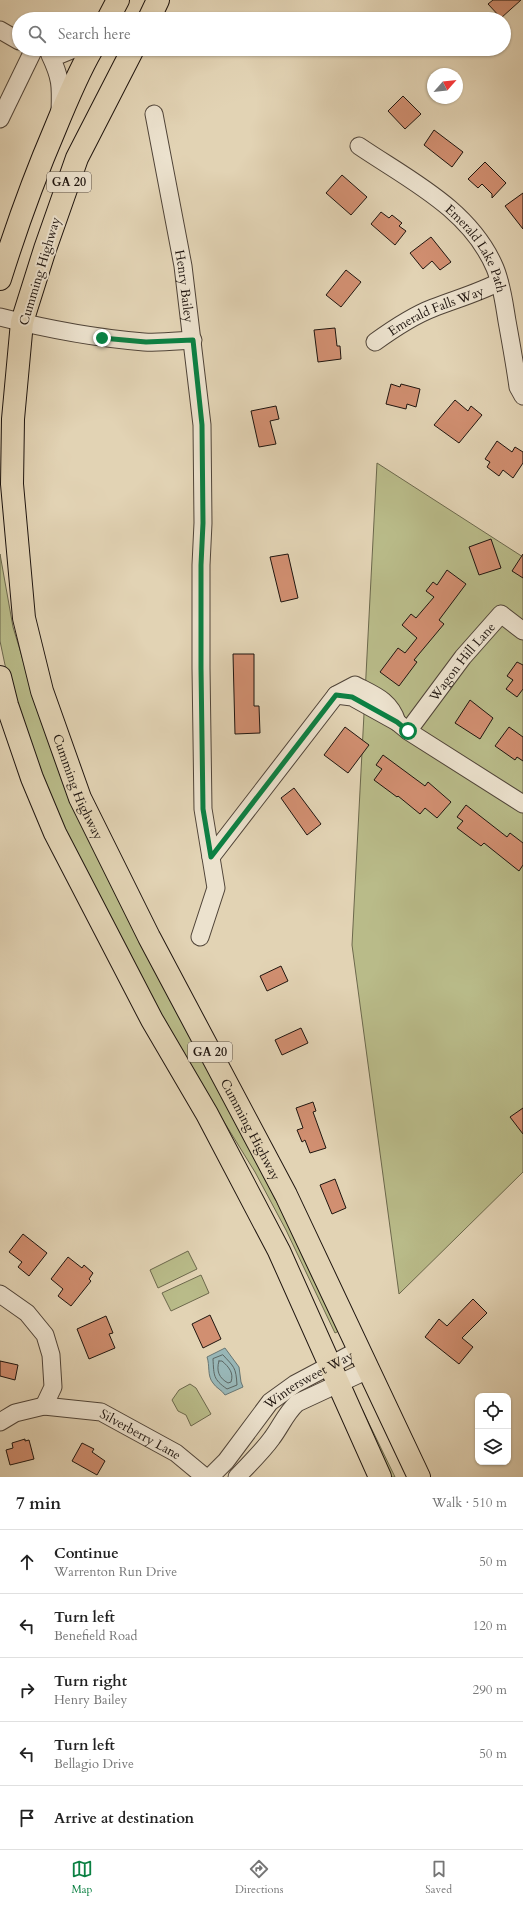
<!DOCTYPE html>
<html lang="en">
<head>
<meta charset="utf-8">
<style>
  :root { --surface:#fff; --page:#f6f6f6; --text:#222; --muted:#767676; --line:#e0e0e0; --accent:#0b8043 }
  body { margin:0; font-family:Cardo,serif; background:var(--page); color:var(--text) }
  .controls { position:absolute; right:12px; bottom:12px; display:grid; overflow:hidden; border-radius:8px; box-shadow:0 1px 3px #0004 }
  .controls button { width:36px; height:36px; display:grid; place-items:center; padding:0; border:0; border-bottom:1px solid var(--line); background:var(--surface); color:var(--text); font:20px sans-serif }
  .compass { position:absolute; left:427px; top:68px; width:36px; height:36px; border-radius:50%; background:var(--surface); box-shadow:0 1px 3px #0004; rotate:63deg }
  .stop { position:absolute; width:12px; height:12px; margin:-9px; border:3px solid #0b8043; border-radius:50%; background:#fff }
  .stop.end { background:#0b8043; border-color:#fff; box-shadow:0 1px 4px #0008 }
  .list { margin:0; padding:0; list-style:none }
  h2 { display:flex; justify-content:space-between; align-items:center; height:52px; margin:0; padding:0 16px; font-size:17px }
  h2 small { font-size:13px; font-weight:400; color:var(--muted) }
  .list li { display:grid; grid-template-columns:26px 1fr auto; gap:12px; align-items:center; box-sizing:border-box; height:64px; padding:0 16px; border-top:1px solid var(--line) }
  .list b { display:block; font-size:15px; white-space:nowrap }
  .list p { margin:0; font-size:13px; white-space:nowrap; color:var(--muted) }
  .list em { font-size:13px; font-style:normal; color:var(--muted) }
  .icon { flex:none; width:22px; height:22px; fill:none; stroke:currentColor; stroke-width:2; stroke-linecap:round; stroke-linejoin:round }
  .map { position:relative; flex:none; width:523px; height:1477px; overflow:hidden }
  .search { position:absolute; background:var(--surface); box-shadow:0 1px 3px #0004; left:12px; right:12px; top:12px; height:44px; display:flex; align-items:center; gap:10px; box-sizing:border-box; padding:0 14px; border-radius:22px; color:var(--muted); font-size:15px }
  .sheet { height:372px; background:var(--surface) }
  nav { display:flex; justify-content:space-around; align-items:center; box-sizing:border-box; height:56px; border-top:1px solid var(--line); background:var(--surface); font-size:11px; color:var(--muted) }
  nav a { display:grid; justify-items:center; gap:2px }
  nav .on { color:var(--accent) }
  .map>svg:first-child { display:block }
</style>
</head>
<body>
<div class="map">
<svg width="523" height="1477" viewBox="0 0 523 1477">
  <rect width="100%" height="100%" fill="#e2d3b4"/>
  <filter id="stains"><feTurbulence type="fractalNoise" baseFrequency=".005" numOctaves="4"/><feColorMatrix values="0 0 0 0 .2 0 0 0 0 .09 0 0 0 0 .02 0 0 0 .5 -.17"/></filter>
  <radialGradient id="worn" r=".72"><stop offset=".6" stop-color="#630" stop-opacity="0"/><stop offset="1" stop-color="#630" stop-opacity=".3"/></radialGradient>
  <g fill="#b9bb89" stroke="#6c684c">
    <polygon points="377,463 523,557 523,1172 399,1294 352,945"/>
    <polygon points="0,554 13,627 39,713 149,947 341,1330 335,1333 286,1230 255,1172 161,1020 59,822 9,684 0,641"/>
    <polygon points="188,1251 197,1269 158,1288 150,1270"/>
    <polygon points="201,1275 209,1293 171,1311 162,1293"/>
    <polygon points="190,1384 196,1388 211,1414 191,1426 186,1415 178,1411 172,1400 179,1390"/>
    <polygon points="362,1409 395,1477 386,1477 356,1411"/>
  </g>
  <path fill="#98b6b6" stroke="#687673" d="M225,1348L239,1367L241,1382L243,1387L225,1395C222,1390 216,1388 213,1383C207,1376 210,1365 207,1357Z"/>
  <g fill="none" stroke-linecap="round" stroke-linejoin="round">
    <g stroke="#5c6662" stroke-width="1">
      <path d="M223,1355C234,1367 236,1367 237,1385L227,1389C213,1379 214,1376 213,1359Z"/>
      <path d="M219,1361H222C229,1367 234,1373 231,1382L228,1383C219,1378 216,1371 219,1361Z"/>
    </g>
  </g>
  <g fill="#d18f71" stroke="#1f150f">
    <polygon points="493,0 521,0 501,18 488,4"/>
    <polygon points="403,96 421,114 405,129 388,111"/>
    <polygon points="434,130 463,152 452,167 424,145"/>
    <polygon points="485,162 506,183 492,198 492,194 482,184 478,188 468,179"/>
    <polygon points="342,175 367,197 351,215 326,193"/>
    <polygon points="523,193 523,229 505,206"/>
    <polygon points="381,212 389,218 392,215 402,223 399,226 406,231 395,245 371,224"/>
    <polygon points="431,237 451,262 440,270 432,261 423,269 410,253"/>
    <polygon points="346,270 361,282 341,307 326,295"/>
    <polygon points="335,328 337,346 340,346 341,359 318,362 314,330"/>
    <polygon points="391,384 400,387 401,384 420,389 416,407 407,404 406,409 386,404"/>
    <polygon points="455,400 468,411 471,406 482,415 459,443 434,425"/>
    <polygon points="276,406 279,419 270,421 276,444 259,447 251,411"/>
    <polygon points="497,441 512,452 515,447 523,452 523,463 513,478 503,470 499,476 487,467 490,462 485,459"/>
    <polygon points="491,539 501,568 479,575 469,547"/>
    <polygon points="288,554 298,598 281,602 270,557"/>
    <polygon points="523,554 523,578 512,571"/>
    <polygon points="447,570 466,584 439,620 444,624 414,660 417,662 399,686 380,672 398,648 405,653 417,638 402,625 411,614 416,618 434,597 426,591 433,582 437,585"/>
    <polygon points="233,654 254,654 254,706 259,706 260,733 235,734"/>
    <polygon points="517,662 523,665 523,689 517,697 506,689 513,680 507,676"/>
    <polygon points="470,700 493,718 480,739 455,723"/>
    <polygon points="345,727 369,745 348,773 324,755"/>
    <polygon points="509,727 523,737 523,761 517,757 515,760 495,746"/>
    <polygon points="383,755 425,786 428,782 451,802 437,818 425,808 420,814 398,796 397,797 374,780 382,769 376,765"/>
    <polygon points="294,788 321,824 307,835 281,798"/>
    <polygon points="466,805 507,837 510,833 523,843 523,865 519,871 484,843 481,846 457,828 463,821 457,817"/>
    <polygon points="281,966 288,981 267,991 260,976"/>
    <polygon points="301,1028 308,1043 282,1055 275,1040"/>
    <polygon points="313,1102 316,1111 313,1112 326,1148 310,1153 305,1140 302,1142 297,1130 303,1128 296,1108"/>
    <polygon points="523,1108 523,1134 510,1117"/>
    <polygon points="335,1179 346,1208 332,1214 320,1185"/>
    <polygon points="23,1234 47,1253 29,1276 18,1267 22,1262 9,1252"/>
    <polygon points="68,1257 82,1268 84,1265 93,1273 89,1279 91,1281 71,1306 58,1296 63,1289 51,1279"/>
    <polygon points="473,1299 487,1313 462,1338 473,1347 459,1364 425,1337 439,1319 447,1326"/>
    <polygon points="210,1315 221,1339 203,1348 192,1324"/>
    <polygon points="106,1316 113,1333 109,1334 115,1348 89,1359 77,1329"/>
    <polygon points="0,1361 18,1365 15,1380 0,1376"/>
    <polygon points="25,1439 25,1441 29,1440 34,1459 10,1465 6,1450 13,1448 12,1443"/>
    <polygon points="82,1443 94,1449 92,1452 105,1461 97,1475 72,1461"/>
  </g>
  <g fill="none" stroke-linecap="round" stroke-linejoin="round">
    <defs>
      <g id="minor">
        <polyline points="0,30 19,41"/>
        <path d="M60,111C61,86 61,78 50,55L57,56L74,49"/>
        <path id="s1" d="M154,114L183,266L202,425L203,523L201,565V668L203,809L216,888L200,937"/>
        <polyline points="0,119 34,49"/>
        <path id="s2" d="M359,146C409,180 470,209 495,268C502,285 504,303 507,321C511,343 515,365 518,387L523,396"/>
        <path d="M0,317C47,329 95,338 144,342C160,343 177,341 193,340"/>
        <path id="s3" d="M375,342C393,329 412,316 433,308C456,299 478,293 499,282"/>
        <polyline points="336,695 352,697 397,722 408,731 523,804"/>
        <path id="s4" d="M408,731L463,657L501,614L523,631"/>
        <path d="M211,857L336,695L355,685C374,695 390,700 397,722"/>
        <polyline points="0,1294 27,1313 45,1335 51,1355 53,1387 44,1406"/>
        <path id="s5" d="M0,1422L15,1413L44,1406L101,1412L176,1453L205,1477"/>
        <path id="s6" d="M210,1477L226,1461L270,1402L295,1384L359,1350"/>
        <path d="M237,1477C249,1464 262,1452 272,1438C281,1426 286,1413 297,1403L368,1370"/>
      </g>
      <g id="highway">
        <polyline points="108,19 118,0"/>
        <polyline points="149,19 158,0"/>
        <path id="s7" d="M133,49L77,158L45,249L22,322L13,419L12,484L24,618L42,691L80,798L149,937L286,1195L419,1477"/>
        <path d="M0,279C16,228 34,178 55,129C66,102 77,75 92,49"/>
        <polyline points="0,677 7,705 32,778 55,833 152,1020 207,1114 279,1251 380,1477"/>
      </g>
    </defs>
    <use href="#minor" stroke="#504438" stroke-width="19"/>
    <use href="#highway" stroke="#1f150f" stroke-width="24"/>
    <use href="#minor" stroke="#ece2ce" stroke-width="17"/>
    <use href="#highway" stroke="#e2d3b4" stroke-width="22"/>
  </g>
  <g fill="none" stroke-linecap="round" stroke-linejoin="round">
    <polyline stroke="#0b8043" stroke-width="5" points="102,338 146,342 193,340 202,425 203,523 201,565 201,668 203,809 211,857 336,695 352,697 397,722 408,731"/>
  </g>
  <g text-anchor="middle" stroke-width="4" stroke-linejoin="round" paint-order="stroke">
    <g fill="#ece2ce" stroke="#5c5248" stroke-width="1">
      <rect x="47" y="172" width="44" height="20" rx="3"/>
      <rect x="188" y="1042" width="44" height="20" rx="3"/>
    </g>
    <g font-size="12" font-weight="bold" fill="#1f150f">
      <text x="69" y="186">GA 20</text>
      <text x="210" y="1056">GA 20</text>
    </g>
    <g font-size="13" fill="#1f150f" stroke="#ece2ce">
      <text dy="5" stroke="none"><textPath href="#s2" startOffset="159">Emerald Lake Path</textPath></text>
      <text transform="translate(39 271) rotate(-73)" y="5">Cumming Highway</text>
      <text dy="5" stroke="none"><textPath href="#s1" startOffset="175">Henry Bailey</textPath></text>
      <text dy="5" stroke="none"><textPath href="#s3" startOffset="69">Emerald Falls Way</textPath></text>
      <text dy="5" stroke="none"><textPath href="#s4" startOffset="88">Wagon Hill Lane</textPath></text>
      <text dy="5" stroke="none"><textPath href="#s7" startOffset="770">Cumming Highway</textPath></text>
      <text dy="5" stroke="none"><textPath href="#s7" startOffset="1154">Cumming Highway</textPath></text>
      <text dy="5" stroke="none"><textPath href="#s6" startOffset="141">Wintersweet Way</textPath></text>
      <text dy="5" stroke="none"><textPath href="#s5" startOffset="150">Silverberry Lane</textPath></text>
    </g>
  </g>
  <rect width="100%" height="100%" filter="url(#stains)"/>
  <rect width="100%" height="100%" fill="url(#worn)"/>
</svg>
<div class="controls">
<button><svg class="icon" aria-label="locate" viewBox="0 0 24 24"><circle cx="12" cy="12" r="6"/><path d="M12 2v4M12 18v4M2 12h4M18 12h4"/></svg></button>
<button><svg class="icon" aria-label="layers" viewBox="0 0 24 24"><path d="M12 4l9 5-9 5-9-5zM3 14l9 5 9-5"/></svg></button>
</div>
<svg class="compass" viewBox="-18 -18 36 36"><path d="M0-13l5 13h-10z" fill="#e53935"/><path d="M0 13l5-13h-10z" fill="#767676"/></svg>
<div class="stop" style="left:408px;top:731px"></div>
<div class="stop end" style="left:102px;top:338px"></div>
<div class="search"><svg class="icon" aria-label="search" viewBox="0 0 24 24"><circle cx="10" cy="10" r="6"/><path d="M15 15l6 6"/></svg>Search here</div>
</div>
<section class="sheet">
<h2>7 min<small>Walk · 510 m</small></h2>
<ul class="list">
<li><svg class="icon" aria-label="ahead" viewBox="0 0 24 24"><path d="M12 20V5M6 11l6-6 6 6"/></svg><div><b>Continue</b><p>Warrenton Run Drive</p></div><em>50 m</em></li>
<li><svg class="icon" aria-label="left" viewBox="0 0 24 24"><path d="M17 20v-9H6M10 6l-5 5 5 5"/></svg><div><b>Turn left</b><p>Benefield Road</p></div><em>120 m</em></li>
<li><svg class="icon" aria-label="right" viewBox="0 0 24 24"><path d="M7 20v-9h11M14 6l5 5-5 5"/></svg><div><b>Turn right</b><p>Henry Bailey</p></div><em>290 m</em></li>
<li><svg class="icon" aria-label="left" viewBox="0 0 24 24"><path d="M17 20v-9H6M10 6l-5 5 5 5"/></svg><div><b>Turn left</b><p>Bellagio Drive</p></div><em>50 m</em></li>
<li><svg class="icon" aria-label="arrive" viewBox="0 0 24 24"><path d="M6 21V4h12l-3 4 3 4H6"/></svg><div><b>Arrive at destination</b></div></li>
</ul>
</section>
<nav>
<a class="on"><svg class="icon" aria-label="map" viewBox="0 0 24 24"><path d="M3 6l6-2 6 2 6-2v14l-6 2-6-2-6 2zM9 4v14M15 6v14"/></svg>Map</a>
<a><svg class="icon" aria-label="directions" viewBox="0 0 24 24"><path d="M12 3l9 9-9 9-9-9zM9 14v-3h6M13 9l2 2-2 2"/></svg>Directions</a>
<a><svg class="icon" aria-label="saved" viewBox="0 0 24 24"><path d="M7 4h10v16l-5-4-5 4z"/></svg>Saved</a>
</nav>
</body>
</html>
